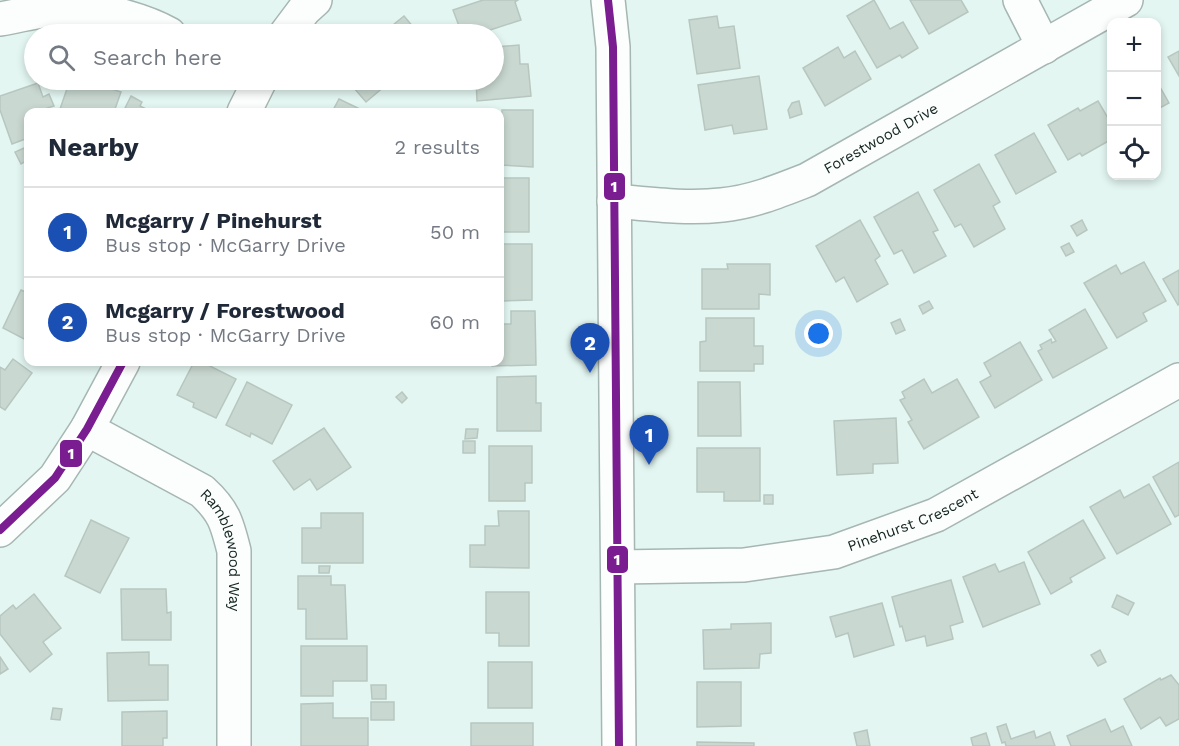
<!DOCTYPE html>
<html lang="en">
<head>
<meta charset="utf-8">
<style>
  :root { --surface:#fff; --page:#f6f6f7; --text:#1f2937; --muted:#747a83; --line:#e0e1e3; --accent:#0f766e }
  body { margin:0; font-family:"Work Sans",sans-serif; background:var(--page); color:var(--text) }
  .controls { position:absolute; right:18px; top:18px; display:grid; overflow:hidden; border-radius:12px; box-shadow:0 3px 9px #0003 }
  .controls button { width:54px; height:54px; display:grid; place-items:center; padding:0; border:0; border-bottom:2px solid var(--line); background:var(--surface); color:var(--text); font:30px sans-serif }
  .you { position:absolute; left:819px; top:334px; width:21px; height:21px; margin:-15px; border:4px solid #fff; border-radius:50%; background:#1a73e8; box-shadow:0 0 0 9px #1a73e833 }
  .badge { display:grid; place-items:center; width:39px; height:39px; border-radius:50%; background:var(--accent); color:#fff; font-size:20px; font-weight:700 }
  .pin { position:absolute; translate:-50% -50px; filter:drop-shadow(0 2px 3px #0008) }
  .pin::after { content:''; position:absolute; top:32px; width:21px; height:18px; background:inherit; clip-path:polygon(0 0,100% 0,50% 100%) }
  .list { margin:0; padding:0; list-style:none }
  h2 { display:flex; justify-content:space-between; align-items:center; height:78px; margin:0; padding:0 24px; font-size:26px }
  h2 small { font-size:20px; font-weight:400; color:var(--muted) }
  .list li { display:grid; grid-template-columns:39px 1fr auto; gap:18px; align-items:center; box-sizing:border-box; height:90px; padding:0 24px; border-top:2px solid var(--line) }
  .list b { display:block; font-size:22px; white-space:nowrap }
  .list p { margin:0; font-size:20px; white-space:nowrap; color:var(--muted) }
  .list em { font-size:20px; font-style:normal; color:var(--muted) }
  .icon { flex:none; width:33px; height:33px; fill:none; stroke:currentColor; stroke-width:2; stroke-linecap:round; stroke-linejoin:round }
  .map { position:relative; flex:none; width:1179px; height:746px; overflow:hidden }
  .search { position:absolute; background:var(--surface); box-shadow:0 3px 9px #0003; left:24px; top:24px; width:480px; height:66px; display:flex; align-items:center; gap:15px; box-sizing:border-box; padding:0 21px; border-radius:33px; color:var(--muted); font-size:22px }
  .panel { position:absolute; background:var(--surface); box-shadow:0 3px 9px #0003; left:24px; top:108px; width:480px; height:258px; border-radius:12px }
  .map>svg:first-child { display:block }
</style>
</head>
<body>
<div class="map">
<svg width="1179" height="746" viewBox="0 0 1179 746">
  <rect width="100%" height="100%" fill="#e3f6f1"/>
  <g fill="#c9d8d1" stroke="#b8c6c0" stroke-width="1.5">
    <polygon points="483,0 518,0 515,2 521,20 478,34 462,34 453,10"/>
    <polygon points="874,0 890,29 903,22 918,48 902,58 900,55 877,68 847,16"/>
    <polygon points="910,0 961,0 968,12 929,34"/>
    <polygon points="404,16 419,34 382,34"/>
    <polygon points="717,16 719,28 734,26 740,68 697,74 689,20"/>
    <polygon points="519,45 520,64 528,64 531,96 477,101 476,80 494,80 494,47"/>
    <polygon points="838,47 844,58 855,51 871,79 825,106 803,68"/>
    <polygon points="1179,51 1179,76 1168,57"/>
    <polygon points="759,76 767,129 734,134 732,125 705,130 698,85"/>
    <polygon points="70,80 83,80 121,92 114,112 59,112"/>
    <polygon points="347,80 392,80 366,102"/>
    <polygon points="1156,80 1169,103 1156,110"/>
    <polygon points="38,83 43,97 49,94 54,106 47,108 48,112 28,112 28,138 12,144 0,110 0,96"/>
    <polygon points="131,96 142,102 140,106 152,112 135,112 125,108"/>
    <polygon points="339,99 366,112 332,112"/>
    <polygon points="799,101 802,114 790,118 788,110 792,103"/>
    <polygon points="1098,101 1112,125 1112,139 1082,156 1080,153 1068,160 1048,125 1078,108 1080,111"/>
    <polygon points="502,110 533,110 533,167 500,165 500,125 502,125"/>
    <polygon points="1034,133 1056,172 1016,194 995,155"/>
    <polygon points="24,148 28,160 21,164 15,152"/>
    <polygon points="979,164 1000,202 993,206 1005,229 974,247 961,224 955,227 934,190"/>
    <polygon points="501,178 529,178 529,232 500,232"/>
    <polygon points="918,192 938,230 933,232 946,256 914,273 902,250 894,254 874,217"/>
    <polygon points="860,220 880,256 875,260 888,284 857,302 844,277 836,282 816,246"/>
    <polygon points="1082,220 1087,230 1077,236 1071,226"/>
    <polygon points="1069,243 1074,252 1066,256 1061,247"/>
    <polygon points="500,244 532,244 532,300 503,301 503,288 500,288"/>
    <polygon points="1144,262 1166,301 1143,313 1147,321 1117,338 1084,283 1116,265 1121,274"/>
    <polygon points="727,264 770,264 770,295 759,294 759,309 702,309 702,269 728,269"/>
    <polygon points="1179,270 1179,304 1178,305 1163,279"/>
    <polygon points="21,290 28,293 28,341 3,328"/>
    <polygon points="929,301 933,308 923,314 919,306"/>
    <polygon points="1085,309 1107,348 1053,378 1038,351 1042,349 1040,345 1051,339 1052,343 1056,341 1049,330"/>
    <polygon points="511,311 535,311 536,365 492,366 491,362 500,362 500,324 511,324"/>
    <polygon points="706,318 754,318 754,346 763,346 763,364 754,364 754,371 700,371 700,342 706,341"/>
    <polygon points="900,319 905,330 896,334 891,323"/>
    <polygon points="1020,342 1042,380 995,408 980,382 991,376 984,363"/>
    <polygon points="13,359 32,373 5,410 0,407 0,367 5,370"/>
    <polygon points="194,362 202,362 236,379 216,418 193,407 194,403 177,395"/>
    <polygon points="536,376 536,403 541,403 541,431 497,431 497,377"/>
    <polygon points="924,379 932,393 957,379 979,417 924,449 908,422 912,420 900,400 905,398 902,392"/>
    <polygon points="247,382 292,405 272,444 251,433 250,437 226,425"/>
    <polygon points="698,382 740,382 741,436 698,436"/>
    <polygon points="402,392 407,398 402,403 396,397"/>
    <polygon points="896,418 898,463 873,464 873,473 837,475 834,421"/>
    <polygon points="324,428 351,467 317,490 310,479 294,490 273,461"/>
    <polygon points="466,429 478,429 477,438 465,439"/>
    <rect x="463" y="441" width="12" height="12"/>
    <polygon points="489,446 532,446 532,483 525,483 525,501 489,501"/>
    <polygon points="697,448 760,448 760,501 724,501 724,492 697,492"/>
    <polygon points="1179,462 1179,515 1175,517 1153,477"/>
    <polygon points="1149,484 1171,524 1117,554 1090,507 1120,490 1124,498"/>
    <rect x="764" y="495" width="9" height="9"/>
    <polygon points="498,511 529,511 529,568 470,567 470,545 485,545 485,526 499,526"/>
    <polygon points="321,513 363,513 363,563 302,563 302,528 321,528"/>
    <polygon points="91,520 129,538 100,593 65,576"/>
    <polygon points="1083,520 1105,558 1070,578 1072,582 1051,594 1028,552"/>
    <polygon points="1024,562 1040,604 983,627 963,577 995,564 999,572"/>
    <polygon points="319,566 330,566 329,573 319,573"/>
    <polygon points="298,576 331,576 331,585 345,585 347,639 306,639 306,609 298,609"/>
    <polygon points="951,580 963,622 950,626 953,639 927,646 925,636 906,641 902,626 900,627 892,597"/>
    <polygon points="121,589 166,589 167,613 171,612 171,640 122,640"/>
    <polygon points="486,592 529,592 529,646 499,646 499,633 486,633"/>
    <polygon points="34,594 61,628 43,642 52,654 30,672 0,634 0,616 13,605 16,609"/>
    <polygon points="1117,595 1134,603 1128,615 1112,607"/>
    <polygon points="882,603 894,645 854,657 848,633 836,637 830,617"/>
    <polygon points="771,623 771,653 760,654 759,668 704,669 703,630 731,629 731,624"/>
    <polygon points="301,646 367,646 367,681 333,681 333,696 301,696"/>
    <polygon points="1100,650 1106,662 1098,666 1091,655"/>
    <polygon points="149,652 149,665 168,665 168,700 108,701 107,653"/>
    <polygon points="0,657 8,669 0,674"/>
    <rect x="488" y="662" width="44" height="46"/>
    <polygon points="1171,675 1179,685 1179,719 1166,726 1160,717 1141,729 1124,699 1160,678 1161,680"/>
    <polygon points="697,682 741,682 741,726 697,727"/>
    <polygon points="371,685 386,685 386,699 372,699"/>
    <rect x="371" y="702" width="23" height="18"/>
    <polygon points="333,703 333,718 368,718 368,746 301,746 301,704"/>
    <polygon points="53,708 62,709 60,720 51,719"/>
    <polygon points="167,711 167,738 163,738 163,746 122,746 122,712"/>
    <polygon points="1105,719 1111,732 1123,726 1132,746 1071,746 1067,736"/>
    <rect x="471" y="723" width="62" height="23"/>
    <polygon points="1006,724 1011,739 1034,731 1036,738 1050,732 1055,746 1006,746 1005,742 1002,743 997,727"/>
    <polygon points="867,730 870,746 857,746 854,733"/>
    <polygon points="986,733 990,746 973,746 971,738"/>
    <polygon points="697,742 754,743 754,746 697,746"/>
  </g>
  <g fill="none" stroke-linecap="round" stroke-linejoin="round">
    <defs>
      <g id="minor">
        <polyline points="608,0 613,47 619,746"/>
        <polyline points="1020,0 1044,47"/>
        <path d="M0,19C24,15 50,7 74,8C101,8 146,21 169,34"/>
        <polyline points="286,34 304,10 315,0"/>
        <polyline points="244,112 260,80"/>
        <path id="s1" d="M614,201C650,204 686,209 722,205C752,202 779,191 807,180L1126,0"/>
        <path id="s2" d="M87,429L202,491C224,511 227,523 234,551V746"/>
        <polyline points="0,530 55,478 87,429 123,362"/>
        <path id="s3" d="M618,567L744,565L834,552L936,515L1179,380"/>
      </g>
    </defs>
    <use href="#minor" stroke="#a6b6b2" stroke-width="36"/>
    <use href="#minor" stroke="#fbfefd" stroke-width="33"/>
    <defs>
      <g id="bus-1">
        <polyline points="608,0 613,47 619,746"/>
        <polyline points="0,530 55,478 87,429 123,362"/>
      </g>
    </defs>
    <use href="#bus-1" stroke="#fff" stroke-width="12"/>
    <use href="#bus-1" stroke="#7a1d90" stroke-width="8"/>
  </g>
  <g text-anchor="middle" stroke-width="6" stroke-linejoin="round" paint-order="stroke">
    <g font-size="15" fill="#132421" stroke="#fff">
      <text dy="5" stroke="none"><textPath href="#s1" startOffset="282">Forestwood Drive</textPath></text>
      <text dy="5" stroke="none"><textPath href="#s3" startOffset="302">Pinehurst Crescent</textPath></text>
      <text dy="5" stroke="none"><textPath href="#s2" startOffset="196">Ramblewood Way</textPath></text>
    </g>
  </g>
  <g stroke="#fff" stroke-width="2">
    <rect x="603" y="172" width="23" height="29" rx="6" fill="#7a1d90"/>
    <rect x="59" y="439" width="24" height="29" rx="6" fill="#7a1d90"/>
    <rect x="606" y="545" width="23" height="29" rx="6" fill="#7a1d90"/>
  </g>
  <g font-size="16" text-anchor="middle" font-weight="bold" fill="#fff">
    <text x="614" y="192">1</text>
    <text x="71" y="459">1</text>
    <text x="617" y="565">1</text>
  </g>
</svg>
<div class="controls">
<button>+</button>
<button>−</button>
<button><svg class="icon" aria-label="locate" viewBox="0 0 24 24"><circle cx="12" cy="12" r="6"/><path d="M12 2v4M12 18v4M2 12h4M18 12h4"/></svg></button>
</div>
<div class="you"></div>
<div class="pin badge" style="left:649px;top:465px;background:#1a4fb4">1</div>
<div class="pin badge" style="left:590px;top:373px;background:#1a4fb4">2</div>
<div class="search"><svg class="icon" aria-label="search" viewBox="0 0 24 24"><circle cx="10" cy="10" r="6"/><path d="M15 15l6 6"/></svg>Search here</div>
<section class="panel">
<h2>Nearby<small>2 results</small></h2>
<ul class="list">
<li><span class="badge" style="background:#1a4fb4">1</span><div><b>Mcgarry / Pinehurst</b><p>Bus stop · McGarry Drive</p></div><em>50 m</em></li>
<li><span class="badge" style="background:#1a4fb4">2</span><div><b>Mcgarry / Forestwood</b><p>Bus stop · McGarry Drive</p></div><em>60 m</em></li>
</ul>
</section>
</div>
</body>
</html>
